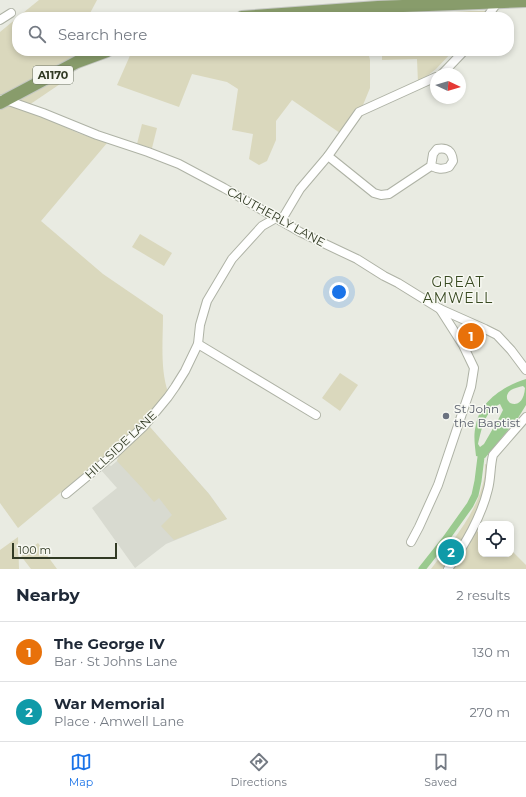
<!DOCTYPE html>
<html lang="en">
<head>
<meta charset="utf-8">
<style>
  :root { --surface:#fff; --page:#f2f2f3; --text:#1f2937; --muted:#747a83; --line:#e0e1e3; --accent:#1a73e8 }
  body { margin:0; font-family:Montserrat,sans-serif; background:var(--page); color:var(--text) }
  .controls { position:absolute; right:12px; bottom:12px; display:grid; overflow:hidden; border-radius:8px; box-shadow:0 2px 6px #0003 }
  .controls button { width:36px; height:36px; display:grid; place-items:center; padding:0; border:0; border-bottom:1px solid var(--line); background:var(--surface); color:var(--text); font:20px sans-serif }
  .compass { position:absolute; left:430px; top:68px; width:36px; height:36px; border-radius:50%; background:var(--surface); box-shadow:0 2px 6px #0003; rotate:94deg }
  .scale { position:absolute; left:12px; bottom:10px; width:105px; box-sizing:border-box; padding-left:4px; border:2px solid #313a24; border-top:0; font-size:11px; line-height:14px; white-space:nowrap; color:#313a24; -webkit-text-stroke:3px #f7f8f2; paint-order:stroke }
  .you { position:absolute; left:339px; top:292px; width:14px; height:14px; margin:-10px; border:3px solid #fff; border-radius:50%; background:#1a73e8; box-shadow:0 0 0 6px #1a73e833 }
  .badge { display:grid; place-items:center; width:26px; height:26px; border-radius:50%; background:var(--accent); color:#fff; font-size:13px; font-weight:700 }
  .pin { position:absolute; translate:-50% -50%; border:2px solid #fff; box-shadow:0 1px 4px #0006 }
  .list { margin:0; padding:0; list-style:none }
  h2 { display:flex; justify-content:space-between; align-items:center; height:52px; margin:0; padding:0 16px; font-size:17px }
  h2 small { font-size:13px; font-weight:400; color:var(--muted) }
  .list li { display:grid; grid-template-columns:26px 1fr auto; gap:12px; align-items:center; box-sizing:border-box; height:60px; padding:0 16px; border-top:1px solid var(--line) }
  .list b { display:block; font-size:15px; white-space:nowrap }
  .list p { margin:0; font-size:13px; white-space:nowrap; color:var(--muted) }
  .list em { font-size:13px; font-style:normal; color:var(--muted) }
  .icon { flex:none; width:22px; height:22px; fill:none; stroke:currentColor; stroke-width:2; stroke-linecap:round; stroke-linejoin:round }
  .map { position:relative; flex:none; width:526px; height:569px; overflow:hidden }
  .search { position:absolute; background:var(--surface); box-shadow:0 2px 6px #0003; left:12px; right:12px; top:12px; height:44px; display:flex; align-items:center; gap:10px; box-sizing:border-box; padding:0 14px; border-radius:16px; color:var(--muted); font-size:15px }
  .sheet { height:172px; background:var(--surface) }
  nav { display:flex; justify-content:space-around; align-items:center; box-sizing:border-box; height:56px; border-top:1px solid var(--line); background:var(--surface); font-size:11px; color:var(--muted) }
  nav a { display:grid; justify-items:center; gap:2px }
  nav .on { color:var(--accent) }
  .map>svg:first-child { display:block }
</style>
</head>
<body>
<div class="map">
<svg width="526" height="569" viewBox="0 0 526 569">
  <rect width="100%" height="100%" fill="#e9ebe2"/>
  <polygon fill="#d8dad0" points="149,426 209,494 227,519 166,544 135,568 92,508 117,488 101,470 106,466 109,465 111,466 117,461 121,450"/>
  <g fill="#dad8bd">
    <polygon points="39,0 97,0 88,17 18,17"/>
    <polygon points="470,11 486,11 481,17 381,17"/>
    <polygon points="17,18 17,51 83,51 1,96 0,95 0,32"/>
    <polygon points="132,51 368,51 370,60 370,88 363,105 357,110 340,133 292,100 276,121 276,140 267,161 259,165 249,159 253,134 232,130 238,89 227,82 192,74 179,107 117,85"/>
    <polygon points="382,51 453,51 436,69 418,83 417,59 382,60"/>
    <polygon points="61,76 63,82 29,105 19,101 20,98"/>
    <path d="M7,106L25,110L44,117L78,133L107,143L41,221L103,274L163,315C163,340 160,369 168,392L158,406L119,444L18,528L0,503V110Z"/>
    <polygon points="142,124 157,128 152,148 137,144"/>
    <polygon points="140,234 172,253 164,266 132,247"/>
    <polygon points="340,373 358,385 340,411 322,398"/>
    <polygon points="149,426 209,494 227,519 174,540 161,526 172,515 159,498 154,502 142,488 117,461 121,450"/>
    <path d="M485,464L488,465L489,470L478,512L445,569H431C451,542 477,514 484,479C485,474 485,469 485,464Z"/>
    <polygon points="476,531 481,533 481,554 511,554 511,550 526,565 526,569 453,569"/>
    <polygon points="18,537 19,569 0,569 0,550"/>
    <polygon points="38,543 57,569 31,569 21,556"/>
  </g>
  <path fill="#9aca8f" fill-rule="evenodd" d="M526,379V405L518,418L485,458L476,456C475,446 473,435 476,425C480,401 504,386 526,379ZM523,386L525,388C523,416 497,401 511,390C514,388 519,387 523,386ZM500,404L503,410L499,418L484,444L480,447L478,444C482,428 484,412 500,404Z"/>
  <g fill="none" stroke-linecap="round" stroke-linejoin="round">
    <polyline stroke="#9aca8f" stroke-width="7" points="422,569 445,540 470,505 475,495 478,481 481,457 485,450"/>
    <defs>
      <g id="minor">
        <polyline points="487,17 497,3"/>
        <polyline points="0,20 11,13"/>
        <polyline points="442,74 464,51"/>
        <polyline points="3,99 43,113 97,135 148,152 179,164 224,188 300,232 357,259 384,276 398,283 440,309 485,329 497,335 511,350 526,370"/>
        <path d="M328,156L374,193L381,195L389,194L431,166L433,154L437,149C447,147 452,151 453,161L449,167C442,170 438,169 431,166"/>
        <polyline points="281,221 300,189 328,156 359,112 436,77"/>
        <polyline points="198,344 316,415"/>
        <polyline points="66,494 113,455 144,426 168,397 175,387 185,371 198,344 200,325 207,301 232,259 262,226 276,218"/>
        <polyline points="411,542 419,527 438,485 471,387 474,368 463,345 440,309"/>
        <path d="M448,569C465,544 481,518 488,489C491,478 490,466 493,455L526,417"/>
      </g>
      <g id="primary">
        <polyline points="242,17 378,7 526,1"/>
        <polyline points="0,103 77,62 107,51"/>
      </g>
    </defs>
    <use href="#minor" stroke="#aeb2a5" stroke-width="10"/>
    <use href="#primary" stroke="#c5c8c2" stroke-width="14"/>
    <use href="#minor" stroke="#fff" stroke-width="8"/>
    <use href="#primary" stroke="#889c6b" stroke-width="12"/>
  </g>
  <circle fill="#6b7280" stroke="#f7f8f2" stroke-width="1.5" cx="446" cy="416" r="4"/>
  <g text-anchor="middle" stroke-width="3" stroke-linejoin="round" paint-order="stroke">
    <rect fill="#f7f8f2" stroke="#6c7362" stroke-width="1" x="33" y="66" width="40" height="18" rx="3"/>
    <g font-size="11" font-weight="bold" fill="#313a24">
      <text x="53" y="79">A1170</text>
    </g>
    <g font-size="12" fill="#313a24" stroke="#f7f8f2">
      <text transform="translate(276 217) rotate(29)" y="4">CAUTHERLY LANE</text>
      <text transform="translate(121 445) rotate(-43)" y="4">HILLSIDE LANE</text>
    </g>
    <g font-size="12" fill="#5b616d" stroke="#f7f8f2" text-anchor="start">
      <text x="454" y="413">St John<tspan x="454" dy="14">the Baptist</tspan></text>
    </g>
    <g font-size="14" letter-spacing="1" fill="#394a22" stroke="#f7f8f2">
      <text x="458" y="287">GREAT<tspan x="458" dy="16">AMWELL</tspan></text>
    </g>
  </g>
</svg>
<div class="controls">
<button><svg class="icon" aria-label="locate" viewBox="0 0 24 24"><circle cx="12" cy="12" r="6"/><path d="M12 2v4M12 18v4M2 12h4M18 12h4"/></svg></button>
</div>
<svg class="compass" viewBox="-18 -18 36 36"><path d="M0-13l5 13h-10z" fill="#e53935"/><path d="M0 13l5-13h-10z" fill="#747a83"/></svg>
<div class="scale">100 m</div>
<div class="you"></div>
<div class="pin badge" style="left:471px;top:336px;background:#e8710a">1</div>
<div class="pin badge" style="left:451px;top:552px;background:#0f9aa8">2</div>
<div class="search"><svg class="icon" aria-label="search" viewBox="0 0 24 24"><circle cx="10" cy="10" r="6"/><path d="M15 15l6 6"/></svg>Search here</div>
</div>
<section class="sheet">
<h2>Nearby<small>2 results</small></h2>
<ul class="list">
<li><span class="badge" style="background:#e8710a">1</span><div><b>The George IV</b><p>Bar · St Johns Lane</p></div><em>130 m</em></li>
<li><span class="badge" style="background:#0f9aa8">2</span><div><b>War Memorial</b><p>Place · Amwell Lane</p></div><em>270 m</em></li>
</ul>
</section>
<nav>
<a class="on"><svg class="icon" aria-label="map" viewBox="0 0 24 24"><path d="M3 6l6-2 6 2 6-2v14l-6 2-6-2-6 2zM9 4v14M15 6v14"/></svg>Map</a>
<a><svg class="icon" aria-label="directions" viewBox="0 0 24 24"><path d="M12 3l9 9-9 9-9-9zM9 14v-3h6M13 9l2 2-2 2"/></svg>Directions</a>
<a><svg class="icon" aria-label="saved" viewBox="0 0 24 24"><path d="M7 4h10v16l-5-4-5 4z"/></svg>Saved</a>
</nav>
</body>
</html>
